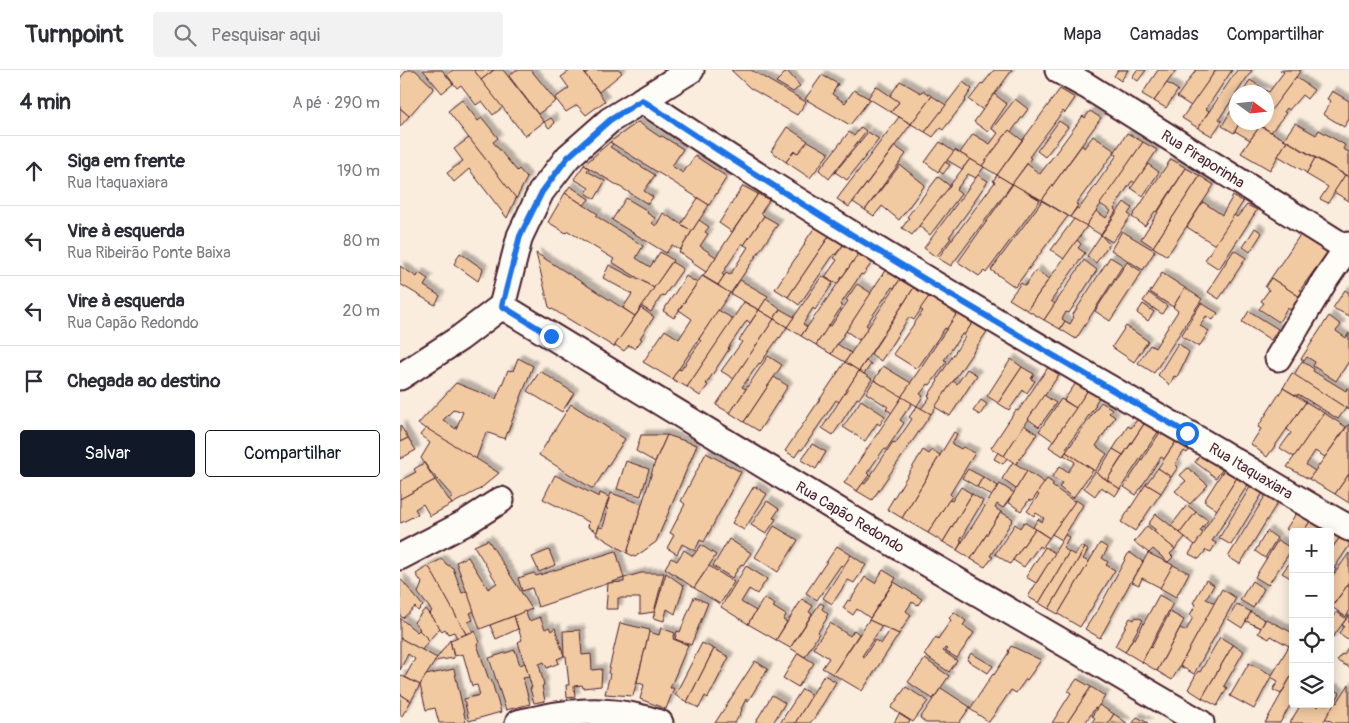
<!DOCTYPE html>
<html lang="pt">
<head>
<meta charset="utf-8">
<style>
  :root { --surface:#fff; --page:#f2f2f3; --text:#2b2b33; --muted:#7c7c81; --line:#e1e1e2; --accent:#111827 }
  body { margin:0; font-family:Pangolin,sans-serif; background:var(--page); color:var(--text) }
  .controls { position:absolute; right:15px; bottom:15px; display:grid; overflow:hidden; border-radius:5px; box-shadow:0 2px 12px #0003 }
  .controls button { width:45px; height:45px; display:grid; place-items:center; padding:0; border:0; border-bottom:1px solid var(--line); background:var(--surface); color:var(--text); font:25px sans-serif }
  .compass { position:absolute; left:829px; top:15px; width:45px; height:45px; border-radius:50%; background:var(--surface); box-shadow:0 2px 12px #0003; rotate:105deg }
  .stop { position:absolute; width:15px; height:15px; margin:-11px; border:4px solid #1a73e8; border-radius:50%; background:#fff }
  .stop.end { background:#1a73e8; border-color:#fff; box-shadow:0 1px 5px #0008 }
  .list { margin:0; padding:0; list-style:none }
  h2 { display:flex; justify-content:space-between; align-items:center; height:65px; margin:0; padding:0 20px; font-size:21px }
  h2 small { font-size:16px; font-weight:400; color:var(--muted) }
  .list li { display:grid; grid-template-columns:32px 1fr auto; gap:15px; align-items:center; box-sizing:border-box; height:70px; padding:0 20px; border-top:1px solid var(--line) }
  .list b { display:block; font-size:19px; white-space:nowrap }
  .list p { margin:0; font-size:16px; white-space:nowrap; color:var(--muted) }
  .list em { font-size:16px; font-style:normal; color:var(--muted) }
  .actions { display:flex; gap:10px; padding:15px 20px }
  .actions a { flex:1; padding:11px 0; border:1px solid var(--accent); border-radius:5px; text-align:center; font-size:18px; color:var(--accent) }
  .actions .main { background:var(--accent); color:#fff }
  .icon { flex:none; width:28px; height:28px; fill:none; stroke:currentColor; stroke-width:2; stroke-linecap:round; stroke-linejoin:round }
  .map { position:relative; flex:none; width:949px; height:653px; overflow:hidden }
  header { display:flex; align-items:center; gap:30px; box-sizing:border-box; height:70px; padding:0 25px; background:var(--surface); border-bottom:1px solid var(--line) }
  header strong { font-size:24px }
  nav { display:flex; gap:28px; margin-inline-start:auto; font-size:18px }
  .search { width:350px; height:45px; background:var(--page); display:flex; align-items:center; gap:12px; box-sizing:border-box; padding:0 18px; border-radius:5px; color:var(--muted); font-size:19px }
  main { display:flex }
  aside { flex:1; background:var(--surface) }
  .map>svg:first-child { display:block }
</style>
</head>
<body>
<header>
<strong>Turnpoint</strong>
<div class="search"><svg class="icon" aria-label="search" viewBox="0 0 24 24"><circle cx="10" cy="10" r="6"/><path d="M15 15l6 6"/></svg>Pesquisar aqui</div>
<nav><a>Mapa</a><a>Camadas</a><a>Compartilhar</a></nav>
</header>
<main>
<aside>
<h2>4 min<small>A pé · 290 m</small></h2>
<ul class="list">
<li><svg class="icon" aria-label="ahead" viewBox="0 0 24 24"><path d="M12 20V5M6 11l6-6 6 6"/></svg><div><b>Siga em frente</b><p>Rua Itaquaxiara</p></div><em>190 m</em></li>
<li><svg class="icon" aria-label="left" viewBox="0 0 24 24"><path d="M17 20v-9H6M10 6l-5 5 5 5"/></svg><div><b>Vire à esquerda</b><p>Rua Ribeirão Ponte Baixa</p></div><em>80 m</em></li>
<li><svg class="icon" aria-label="left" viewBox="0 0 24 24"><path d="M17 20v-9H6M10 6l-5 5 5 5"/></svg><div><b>Vire à esquerda</b><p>Rua Capão Redondo</p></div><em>20 m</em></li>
<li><svg class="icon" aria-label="arrive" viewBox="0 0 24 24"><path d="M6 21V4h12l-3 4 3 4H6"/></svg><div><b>Chegada ao destino</b></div></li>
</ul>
<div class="actions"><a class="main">Salvar</a><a>Compartilhar</a></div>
</aside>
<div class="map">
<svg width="949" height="653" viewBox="0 0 949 653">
  <defs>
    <filter id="shadow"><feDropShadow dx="4.5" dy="-4.5" stdDeviation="1" flood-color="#0004"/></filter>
  </defs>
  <rect width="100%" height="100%" fill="#faedde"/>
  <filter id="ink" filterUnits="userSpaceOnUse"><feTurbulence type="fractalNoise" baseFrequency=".02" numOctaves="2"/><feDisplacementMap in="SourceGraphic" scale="10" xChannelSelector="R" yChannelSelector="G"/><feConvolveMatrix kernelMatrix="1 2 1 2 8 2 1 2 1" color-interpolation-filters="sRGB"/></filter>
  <g filter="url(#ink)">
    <g fill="#f2caa2" stroke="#4a1f2b" fill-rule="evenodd" filter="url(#shadow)">
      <polygon points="7,0 15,0 34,18 9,46 0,38 0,8"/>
      <polygon points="23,0 42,0 53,14 42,23"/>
      <polygon points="53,0 74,0 103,37 93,45 82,31 76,35 61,15 57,18 47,5"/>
      <polygon points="74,0 94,0 81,10"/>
      <polygon points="94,0 103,0 144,52 125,66 81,10"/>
      <polygon points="116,0 131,0 156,31 138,44 109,6"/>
      <polygon points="171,0 182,0 205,31 186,45 177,35 166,42 155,28 169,18 161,7"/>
      <polygon points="190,0 220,0 222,3 199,22 185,4"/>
      <polygon points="331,0 351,0 406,32 397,45 350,18"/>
      <polygon points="594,0 612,0 583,40 569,30 582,13 583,14"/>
      <polygon points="718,0 728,0 721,11 714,6"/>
      <polygon points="737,0 746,0 738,11 732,7"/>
      <polygon points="758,0 776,0 754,31 742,24"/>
      <polygon points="796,0 816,0 791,36 777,27"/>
      <polygon points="816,0 832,0 806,39 809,41 798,58 782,48"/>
      <polygon points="837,0 852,0 819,49 822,51 812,66 798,58"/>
      <polygon points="880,0 901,0 866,48 866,22 859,22 862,18 869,22 884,2"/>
      <polygon points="387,1 400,16 393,22 376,12"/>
      <polygon points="422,5 438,14 432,24 445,33 454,20 470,29 450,55 405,29"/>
      <polygon points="896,7 914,20 907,29 902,25 889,40 887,38 884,42 886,43 871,62 861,56 863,52 866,52 866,47"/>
      <polygon points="850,10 862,18 859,22 843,22"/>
      <polygon points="500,11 521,23 523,21 532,26 511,54 491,42 499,32 490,26"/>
      <polygon points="563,12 572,19 565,29 566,30 543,60 540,58 533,67 525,62"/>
      <polygon points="767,13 778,20 766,38 754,31"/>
      <polygon points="476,16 499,32 491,42 468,28"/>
      <polygon points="660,19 675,28 665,43 663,41 629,87 631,88 612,114 597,105"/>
      <polygon points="932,21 949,31 949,49 944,57 923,44 931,31 927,29"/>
      <polygon points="594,24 607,34 588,62 574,52"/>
      <polygon points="532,26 546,35 525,62 511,54"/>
      <polygon points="615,29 628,39 611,62 609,60 582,96 560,83 573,64 590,74 598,63 592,59"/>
      <polygon points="62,30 78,51 82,48 87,54 98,68 93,72 117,101 119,99 127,108 116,129 48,41"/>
      <polygon points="836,32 836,52 840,52 834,63 822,56"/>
      <polygon points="0,38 9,46 0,57"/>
      <polygon points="690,41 701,48 642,130 612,114 627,94 640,104 683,46 685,48"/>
      <polygon points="499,47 511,54 449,137 437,129"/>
      <polygon points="151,48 155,53 149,58 144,52"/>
      <polygon points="659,51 668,57 645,87 637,81"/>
      <polygon points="238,52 260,67 262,66 283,79 272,96 283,103 295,86 327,107 309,135 210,72"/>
      <polygon points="840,52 863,52 850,70 835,61"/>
      <polygon points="895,53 916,65 919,60 945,75 943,79 949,82 949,107 884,69"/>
      <polygon points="860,56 887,71 870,100 841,83"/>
      <polygon points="387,57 408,71 398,83 394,81 386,92 371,81"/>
      <polygon points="461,57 466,61 429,109 419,100 449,62 454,66"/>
      <polygon points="609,60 622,70 597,105 582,96"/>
      <polygon points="468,62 479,69 447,110 435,102"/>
      <polygon points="727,63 743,72 686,156 670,147 677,138 679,139 717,85 714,83"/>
      <polygon points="693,66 715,81 676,134 678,135 670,147 642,130 682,75 684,78"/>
      <polygon points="69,68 116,128 107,148 69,99 54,112 47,103 63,91 54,79"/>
      <polygon points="408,71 429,83 410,108 386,92 394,81 398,83"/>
      <polygon points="887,71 915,88 907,103 878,86"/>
      <polygon points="210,72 213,74 210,77 255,105 244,121 253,127 248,134 184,95"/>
      <polygon points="540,72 554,82 538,102 525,92"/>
      <polygon points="743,72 757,80 735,113 732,111 725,121 714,139 716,141 701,165 686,156 696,141 706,148 711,141 700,134"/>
      <polygon points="495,76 506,84 465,140 453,132"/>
      <polygon points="555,80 570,89 562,99 547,90"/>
      <polygon points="915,88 945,105 928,133 920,129 928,117 906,104"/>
      <polygon points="570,89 584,97 576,108 568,104 556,120 561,124 530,165 519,156"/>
      <polygon points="771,89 786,98 757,142 755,141 745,156 732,147"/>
      <polygon points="545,92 550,95 543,104 539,101"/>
      <polygon points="748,94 759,102 743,126 731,118"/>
      <polygon points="184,95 189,98 187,101 205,111 195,129 186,123 189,118 174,109"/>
      <polygon points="500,95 525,115 499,150 482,136 474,146 465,140"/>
      <polygon points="786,98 800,106 753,177 741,169"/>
      <polygon points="578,105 588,111 574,131 575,132 549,167 551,168 536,187 524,178"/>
      <polygon points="597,105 612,114 551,196 538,188 595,112 593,111"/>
      <polygon points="945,105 949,107 949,131 934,122"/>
      <polygon points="800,106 814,115 767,186 753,177"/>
      <polygon points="538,107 550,116 512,165 502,158 509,148 507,147"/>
      <polygon points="613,114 640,130 586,203 584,201 579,206 558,192"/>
      <polygon points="170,116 189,129 184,135 165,123"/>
      <polygon points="343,116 358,124 332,162 319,153"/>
      <polygon points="165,123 198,144 196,146 243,176 236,188 250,197 260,182 273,190 254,218 212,192 214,189 168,161 166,163 148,152"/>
      <polygon points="358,124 369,130 361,143 364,146 344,175 342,173 322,204 324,206 318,215 303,206"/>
      <polygon points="833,126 843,132 815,175 787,157 803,132 822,145"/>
      <polygon points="226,128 248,141 247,143 255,148 252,153 256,156 263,143 292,161 280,180 272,175 266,183 212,150"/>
      <polygon points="298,128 309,135 292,161 281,154"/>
      <polygon points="642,131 668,146 615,217 591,200"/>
      <polygon points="724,132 732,138 728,144 731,146 712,172 701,165"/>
      <polygon points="847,135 857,140 819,199 805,190 834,145 837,147"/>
      <polygon points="364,146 378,154 330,224 318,215 326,203 330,205 348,177 344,175"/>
      <polygon points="674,149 687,156 664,189 651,180"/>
      <polygon points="299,150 309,157 305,162 308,164 300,176 316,187 306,202 291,192 292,191 279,182"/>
      <polygon points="415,157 430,165 388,227 375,219 405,174 404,173"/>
      <polygon points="855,158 862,163 850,182 843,177"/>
      <polygon points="722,161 755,181 743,200 711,180"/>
      <polygon points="430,165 444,174 435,185 434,184 399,235 388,227"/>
      <polygon points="701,165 709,174 696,193 687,186"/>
      <polygon points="900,165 930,183 918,200 916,198 900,220 903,222 900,227 871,208"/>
      <polygon points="677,170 681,174 678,178 685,183 651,231 655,234 644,250 627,240"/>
      <polygon points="444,174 459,183 437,214 425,207 437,190 434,188"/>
      <polygon points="834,180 846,188 819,229 808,222 813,215 812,214"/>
      <polygon points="60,183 83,199 78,211 54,194"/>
      <polygon points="136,183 235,246 214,277 149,237"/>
      <polygon points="459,183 473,191 463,205 461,204 440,235 442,236 416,275 401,266"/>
      <polygon points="710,187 723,195 676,269 660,259 665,251 670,254 674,247 672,246"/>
      <polygon points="684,190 697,200 669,243 666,242 662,249 665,251 660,259 644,250"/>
      <polygon points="272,192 283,199 264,226 262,225 251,242 241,236"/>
      <polygon points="727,192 742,202 710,251 695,241"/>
      <polygon points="209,195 238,210 239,209 254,218 235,246 223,238 232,224 203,208"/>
      <polygon points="0,196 17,207 19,203 28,209 24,216 40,226 35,235 0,214"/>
      <polygon points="486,199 501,208 494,218 492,217 466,255 469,257 459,270 446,261"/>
      <polygon points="636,200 649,209 627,240 609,229 621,213 625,216"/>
      <polygon points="762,203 785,218 773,237 750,222"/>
      <polygon points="286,206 297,213 274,248 263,241"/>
      <polygon points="302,206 330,223 272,309 243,292 265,260 279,269 292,249 279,240"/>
      <polygon points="422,206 433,213 415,240 413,238 403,254 407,257 401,266 387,257"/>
      <polygon points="501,208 515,216 459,301 445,292"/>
      <polygon points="871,208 900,227 891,240 887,238 879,252 859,239 864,233 861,231 869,220 865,217"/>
      <polygon points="340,210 368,226 359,240 331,224"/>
      <polygon points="457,214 471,223 431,284 416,275 429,255 431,256 448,231 446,230"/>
      <polygon points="515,216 530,225 514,250 509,247 481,291 471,284"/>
      <polygon points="785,218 802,229 754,303 738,293 750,275 755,278 778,241 773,237"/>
      <polygon points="945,220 949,223 949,246 933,238"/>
      <polygon points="749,223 767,236 762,244 743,231"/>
      <polygon points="530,225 558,242 547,259 545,258 517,299 493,284 523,241 520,239"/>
      <polygon points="366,229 380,239 374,249 359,240"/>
      <polygon points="344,232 359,240 350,253 347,250 328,278 329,279 306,314 308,315 300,326 287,317"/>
      <polygon points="801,233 818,243 813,250 806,246 800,256 809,261 799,277 781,266"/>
      <polygon points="743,234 754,242 748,251 737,243"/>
      <polygon points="241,238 254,247 240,268 242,269 235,279 229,275 224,281 215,275"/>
      <polygon points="380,239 394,247 387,257 374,249"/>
      <polygon points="318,240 333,249 287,317 272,309 278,299 281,300 301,271 299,269"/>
      <polygon points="359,240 374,249 334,309 321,301 342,272 339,270"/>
      <polygon points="849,241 878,259 871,270 842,252"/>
      <polygon points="558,242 574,251 564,265 562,264 544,290 547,291 530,315 528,314 520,324 523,326 517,336 501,327"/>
      <polygon points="929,246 941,255 936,261 946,268 949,263 949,291 936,311 913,296 915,292 907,287 904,291 901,289"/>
      <polygon points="374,249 387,257 380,268 379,267 360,294 359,293 342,317 346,319 330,343 316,335"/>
      <polygon points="574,251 588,260 531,344 521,339 530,327 528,326 538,311 537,310 565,267 564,265"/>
      <polygon points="726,256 748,271 734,292 712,277"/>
      <polygon points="778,273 789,282 777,307 774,306 770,315 758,305"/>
      <polygon points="437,274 451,283 445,292 431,284"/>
      <polygon points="368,286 382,295 344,352 330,343"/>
      <path d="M118,288L133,296L105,369L86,362L76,389L18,354L56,313L96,329L108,300L113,301ZM54,339L63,342L56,359L43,350Z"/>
      <polygon points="611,289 622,297 598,333 587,326"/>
      <polygon points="466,291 471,294 464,304 459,301"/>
      <polygon points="902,291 914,299 913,301 946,321 947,318 949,319 949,340 894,305"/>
      <polygon points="445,292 459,301 439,332 436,330 402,380 400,379 395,387 385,381"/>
      <polygon points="483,296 511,313 501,327 474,310"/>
      <polygon points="649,296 660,303 604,386 591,378 616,340 618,341"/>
      <polygon points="622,297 634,304 631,309 635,311 627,323 623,320 609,340 598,333"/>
      <polygon points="567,299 577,305 550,346 535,337 553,311 557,314"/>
      <polygon points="140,301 174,323 162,342 127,321"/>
      <polygon points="459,301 472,309 459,329 457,328 433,365 422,358"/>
      <polygon points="892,303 946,338 938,349 898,324 897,326 883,318"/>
      <polygon points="374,307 388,316 359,361 344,352"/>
      <polygon points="474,310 502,327 492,343 486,339 488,337 466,323"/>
      <polygon points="676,313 688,320 676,338 664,330"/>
      <polygon points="883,318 906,332 867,387 851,374 861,359 858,357"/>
      <polygon points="688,320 699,327 695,334 696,335 666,378 668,379 663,386 649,377"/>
      <polygon points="644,325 656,333 639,357 628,349"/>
      <polygon points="502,327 512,333 500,350 504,353 486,380 484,379 467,403 469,405 457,421 444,413"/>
      <polygon points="661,329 676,338 653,371 639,361"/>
      <polygon points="461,330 485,346 480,355 477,353 465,371 443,357"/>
      <polygon points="581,330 587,334 580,345 573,341"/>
      <polygon points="701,332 712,339 709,343 715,347 696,376 707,384 695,401 666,382"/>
      <polygon points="906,332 924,343 894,387 880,378 891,363 887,359"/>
      <polygon points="171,334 225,369 193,419 139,385"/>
      <polygon points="517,336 531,344 472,430 457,421 463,413 465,414 493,372 495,374 512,349 509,347"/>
      <polygon points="924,343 946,357 925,387 915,381 906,395 915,401 909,409 887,397"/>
      <polygon points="739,347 746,351 723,385 713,379 728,356 731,358"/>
      <polygon points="746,351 760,359 720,419 707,410"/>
      <polygon points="949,354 949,404 935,424 909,409"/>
      <polygon points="0,355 8,368 0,372"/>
      <polygon points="624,355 637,364 616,394 604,386"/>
      <polygon points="26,358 80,391 99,403 80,419 52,434 49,430 53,427 30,401 21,388 30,373 20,365"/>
      <polygon points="761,361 777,370 764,389 761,387 736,425 724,417"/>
      <polygon points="554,362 557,364 552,374 561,379 563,377 575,383 550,424 552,426 528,463 502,448"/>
      <polygon points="241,365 267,365 255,392 236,381"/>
      <polygon points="267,365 297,375 256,472 235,487 227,483 255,392"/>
      <polygon points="8,368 16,380 0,389 0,372"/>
      <polygon points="777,370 791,378 787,383 784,381 775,394 778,397 771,407 758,398"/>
      <polygon points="412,374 426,382 416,399 401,390"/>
      <polygon points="713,379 723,385 707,410 697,403"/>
      <polygon points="523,380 529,384 532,380 540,385 502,448 487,439"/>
      <polygon points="598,382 607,388 603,394 594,389"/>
      <polygon points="666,382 693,400 673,428 659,417 662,413 652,407 660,396 668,402 675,392 664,385"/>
      <polygon points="306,383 341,402 304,472 300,470 295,481 282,474 277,484 267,478 274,465 270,463 285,434 281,431"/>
      <polygon points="801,384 824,397 816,408 795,392"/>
      <polygon points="226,391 249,399 241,426 217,419"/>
      <polygon points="613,392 627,401 616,419 602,409"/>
      <polygon points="24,393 35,410 0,429 0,411 16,402 14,399"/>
      <polygon points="758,398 771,407 761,423 746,414"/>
      <polygon points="788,398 808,415 790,434 775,421 786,411 780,405"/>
      <polygon points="825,398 838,406 817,440 804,431"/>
      <polygon points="568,399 583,407 577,417 562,408"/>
      <polygon points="627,401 645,413 632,431 629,430 621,441 608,432"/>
      <polygon points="695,402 720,419 715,426 701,417 695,426 684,418"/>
      <polygon points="949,404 949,433 935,424"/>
      <polygon points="155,405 199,427 200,423 209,427 197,462 188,457 189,452 143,429"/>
      <polygon points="838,406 849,413 812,471 816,473 811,482 806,480 799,489 789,484"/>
      <polygon points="583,407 598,416 592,426 577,417"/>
      <polygon points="647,409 654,414 652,416 675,432 649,468 633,457 638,449 642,452 644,448 636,443 634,446 627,441 639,425 637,423"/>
      <polygon points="35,410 52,434 30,446 23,434 15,439 18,444 1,453 0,452 0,429"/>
      <polygon points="600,414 614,423 603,438 597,434 595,438 601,442 571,489 557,480 594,422 595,422"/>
      <polygon points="746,414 761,423 735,461 721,452"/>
      <polygon points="852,414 864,421 831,475 819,468"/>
      <polygon points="354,416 367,424 344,460 332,453"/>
      <polygon points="561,417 572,424 543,472 528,463 549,430 552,431"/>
      <polygon points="211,423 242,434 227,483 196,464 199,457 203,458 208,439 206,438"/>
      <polygon points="867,423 879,430 840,494 828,487"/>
      <polygon points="572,424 583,431 565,461 566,462 560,470 562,471 557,480 543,472"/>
      <polygon points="676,430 683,435 662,470 652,464"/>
      <polygon points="367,431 379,439 373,448 376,449 366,464 351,455"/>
      <polygon points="787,435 796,442 780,463 771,456"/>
      <polygon points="601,442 613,449 590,486 593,487 585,497 571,489"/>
      <polygon points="796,442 808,450 800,461 803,463 795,475 780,463"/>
      <polygon points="897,442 911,450 903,462 893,462 893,464 886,459"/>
      <polygon points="756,444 785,467 775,479 754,462 756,460 748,454"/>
      <polygon points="911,450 925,458 922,462 903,462"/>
      <polygon points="624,452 635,459 610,494 595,484 615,454 620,458"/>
      <polygon points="374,456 398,470 378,502 355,487"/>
      <polygon points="747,456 775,479 770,484 773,487 768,492 753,479 749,483 734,472"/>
      <polygon points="635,459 649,468 642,478 639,476 624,497 613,490"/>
      <polygon points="867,461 877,468 865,488 855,481"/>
      <polygon points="929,461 940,467 930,481 930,462 928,462"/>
      <polygon points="665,465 669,467 663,478 669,482 639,533 628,527"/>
      <polygon points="940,467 949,473 949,476 934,498 936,499 930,507 930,481"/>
      <polygon points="329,469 351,483 343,495 341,494 332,508 313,496"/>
      <polygon points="88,470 132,539 80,559 56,492 68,487 88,519 97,513 74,476"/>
      <polygon points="878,470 892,479 868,515 855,507"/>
      <polygon points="700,473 708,478 702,488 708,492 706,495 715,500 680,557 658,544"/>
      <polygon points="301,475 316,485 294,518 265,498 271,488 277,491 284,480 293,486"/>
      <polygon points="437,476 451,485 444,497 441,495 417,530 406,523"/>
      <polygon points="681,476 685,478 649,539 639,533 669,482 675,485"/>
      <polygon points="645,477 655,483 636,513 626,507"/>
      <polygon points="685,478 688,480 683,489 689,492 658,544 649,539"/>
      <polygon points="149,480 155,495 139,502 132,487"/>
      <polygon points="216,481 224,508 138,537 132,518 122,521 118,508 134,503 136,506"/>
      <polygon points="729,482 743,492 736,505 735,504 700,568 685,559 696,542 697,542"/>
      <polygon points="748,483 773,495 761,518 742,508 739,515 732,512"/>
      <polygon points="949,483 949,513 930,539 930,510"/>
      <polygon points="451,485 466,495 454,513 448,510 432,534 423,528"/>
      <polygon points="42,489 46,494 53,498 62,523 67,521 74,541 70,543 73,550 68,552 73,562 66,564 28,496"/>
      <polygon points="890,492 893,494 893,507 892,509 882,503"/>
      <polygon points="773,495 789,503 776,527 760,518"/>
      <polygon points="28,496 31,500 66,564 57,568 54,562 48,564 45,559 42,561 29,544 32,541 18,523 22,513 16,504"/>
      <polygon points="309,496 334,512 320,534 294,518"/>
      <polygon points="346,496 367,509 357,524 349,519 341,532 356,541 348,554 321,537"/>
      <polygon points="483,500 496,508 470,548 457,539 453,545 443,538 448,530 450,531 465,507 475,513"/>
      <polygon points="241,503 264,503 254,542 240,544 240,528 218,528 218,539 206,539 208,513 224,512 224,508"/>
      <polygon points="266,503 284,516 275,544 267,539 264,551 253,548"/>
      <polygon points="0,508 23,536 18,541 15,537 3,548 0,546"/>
      <polygon points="806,510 814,515 806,529 815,533 772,610 757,601 780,558 786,561 793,547 790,545 796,534 793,533"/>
      <polygon points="852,511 864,519 853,538 840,530"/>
      <polygon points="494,512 522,529 518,535 512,532 506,541 511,545 499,564 469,550"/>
      <polygon points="949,513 949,542 946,547 932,537"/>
      <polygon points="822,519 836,528 794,604 780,596"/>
      <polygon points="759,525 773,533 742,592 725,582 733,568 735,569"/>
      <polygon points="294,527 308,533 291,575 275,569 277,561 280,562"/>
      <polygon points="364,528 375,535 373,537 386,545 383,550 387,552 376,570 348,554"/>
      <polygon points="402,529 413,536 409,542 412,544 390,578 376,570"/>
      <polygon points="420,533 424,535 422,539 428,544 426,547 427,548 418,562 419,563 405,587 390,578"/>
      <polygon points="837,534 851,542 842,558 828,549"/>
      <polygon points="25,539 40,558 29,570 19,560 20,559 14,552"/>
      <polygon points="125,541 129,551 140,547 145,559 149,557 151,561 155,558 164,586 157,589 159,593 147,598 144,592 139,594 144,615 142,616 145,631 134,633 130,618 132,618 118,572 122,570 114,546"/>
      <polygon points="554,542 566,551 563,555 574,563 557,588 545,581 547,579 545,578 543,581 557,591 549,602 524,585 536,567 538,569 551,550 549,548"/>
      <polygon points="770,542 784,550 757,601 742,592 750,577 751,578"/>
      <polygon points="851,542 865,550 861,558 846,551"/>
      <polygon points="937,542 946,549 930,571 930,546 933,548"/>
      <polygon points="949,545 949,570 939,563 944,556 942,555"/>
      <polygon points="114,546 118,559 96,569 90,555"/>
      <polygon points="736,547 743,550 725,582 715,576 730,548 734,550"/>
      <polygon points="0,548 17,562 19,560 29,570 22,580 0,568"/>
      <polygon points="866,549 893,563 893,569 889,576 871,566 869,569 858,563"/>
      <polygon points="469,550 482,556 462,586 464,587 475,570 481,574 490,560 499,564 462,621 433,604"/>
      <polygon points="220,553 250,560 233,626 205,624 210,604 208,603"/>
      <polygon points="430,553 450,566 454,560 459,564 433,604 422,598 429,588 413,578"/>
      <polygon points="261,558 275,563 273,569 288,575 270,618 274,618 266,639 240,629 244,615 237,612 249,562 259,565"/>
      <polygon points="180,560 182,585 191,584 192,600 202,599 201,616 183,618 182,615 174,616 175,627 167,628 166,615 169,615 166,586 164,586 163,561"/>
      <polygon points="75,561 79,573 77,574 89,610 91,609 101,642 69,651 64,629 80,625 77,615 72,616 63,584 54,586 50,570"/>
      <polygon points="820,567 833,575 802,628 788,619 798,601 800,602"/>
      <polygon points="0,568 37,588 20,615 5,607 15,589 8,584 0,600"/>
      <polygon points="893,569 893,603 881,624 873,620 878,611 871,607"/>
      <polygon points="50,570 54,588 34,591 37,588"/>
      <polygon points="302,573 314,579 287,632 275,625"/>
      <polygon points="833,575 844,581 824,616 827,618 817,636 802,628"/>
      <polygon points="611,576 641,590 627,610 626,609 616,623 611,620 589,652 570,639 593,604 594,605 609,582 608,581"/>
      <polygon points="948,577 949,578 949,597 937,591 942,584 944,585"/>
      <polygon points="314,579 329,587 308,628 305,626 299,638 287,632"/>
      <polygon points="115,580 120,595 125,593 129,607 123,608 130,634 106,640 89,588"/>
      <polygon points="398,583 414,593 398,617 383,608"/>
      <polygon points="571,583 593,596 588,603 567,590"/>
      <polygon points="525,589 549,606 533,629 508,612"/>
      <polygon points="355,591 368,599 348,631 346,629 341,639 342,640 335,653 315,653"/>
      <polygon points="849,593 872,605 854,639 830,626"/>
      <polygon points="54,599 66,652 62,653 39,653 35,638 26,640 20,615 26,605"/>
      <polygon points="893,603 893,630 880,653 865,653"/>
      <polygon points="0,605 20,615 11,631 0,624"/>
      <polygon points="424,605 436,612 415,647 410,653 395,653"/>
      <polygon points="677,609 691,617 667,653 652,653 671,623 668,621"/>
      <polygon points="949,614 949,653 934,653 925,648 935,632 937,633"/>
      <polygon points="506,617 528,631 513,652 491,638"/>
      <polygon points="691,617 705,626 697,639 695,638 685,653 667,653"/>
      <polygon points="930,617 940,623 923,653 890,653 901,634 913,634 918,637 920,634 930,634"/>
      <polygon points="541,618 570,637 559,653 526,653 520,648"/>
      <polygon points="402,619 412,625 395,653 380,653"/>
      <polygon points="0,624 11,631 2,646 0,645"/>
      <polygon points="372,625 385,633 373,653 355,653"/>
      <polygon points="699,635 714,644 708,653 691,653 695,648 692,646"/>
      <polygon points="499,644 510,651 509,653 494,653"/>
      <polygon points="714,644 727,653 708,653"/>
      <polygon points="737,647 748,653 733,653"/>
    </g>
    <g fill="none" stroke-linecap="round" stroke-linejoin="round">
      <defs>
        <g id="minor">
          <polyline points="658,0 687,16 946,178"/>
          <path d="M242,30C389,129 542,219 694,309C736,333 778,358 820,382C863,408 905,434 949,458"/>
          <polyline points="102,236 479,465 801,653"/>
          <polyline points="102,236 120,166 141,122 168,87 210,50 291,0"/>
          <polyline points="878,288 925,210 949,175"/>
          <polyline points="0,307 60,268 102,236"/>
          <polyline points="0,487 65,453 101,430"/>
          <path d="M118,653C125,651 133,650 141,648C182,639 219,639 260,653"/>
        </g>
      </defs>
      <use href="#minor" stroke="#4a1f2b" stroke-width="29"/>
      <use href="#minor" stroke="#fdfcf7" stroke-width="25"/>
    </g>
  </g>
  <g fill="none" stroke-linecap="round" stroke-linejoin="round" filter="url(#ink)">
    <path stroke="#1a73e8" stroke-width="6" d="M151,266L102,236L120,166L142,122L168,87L210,50L242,30C419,149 603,257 787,363"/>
  </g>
  <g text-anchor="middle" stroke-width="4.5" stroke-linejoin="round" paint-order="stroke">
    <g font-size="15" fill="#4a1f2b" stroke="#fdfcf7">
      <text transform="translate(803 89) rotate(32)" y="5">Rua Piraporinha</text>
      <text transform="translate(851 401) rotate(31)" y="5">Rua Itaquaxiara</text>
      <text transform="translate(450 447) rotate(31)" y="5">Rua Capão Redondo</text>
    </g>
  </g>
</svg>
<div class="controls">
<button>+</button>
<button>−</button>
<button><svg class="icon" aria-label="locate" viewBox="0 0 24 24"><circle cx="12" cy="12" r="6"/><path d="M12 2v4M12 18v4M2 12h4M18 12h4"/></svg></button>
<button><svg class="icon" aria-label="layers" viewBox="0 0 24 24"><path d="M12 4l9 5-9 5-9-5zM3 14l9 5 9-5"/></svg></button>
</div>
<svg class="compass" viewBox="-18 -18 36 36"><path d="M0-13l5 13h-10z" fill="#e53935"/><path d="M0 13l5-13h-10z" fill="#7c7c81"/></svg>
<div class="stop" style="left:787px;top:363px"></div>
<div class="stop end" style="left:151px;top:266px"></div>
</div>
</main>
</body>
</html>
